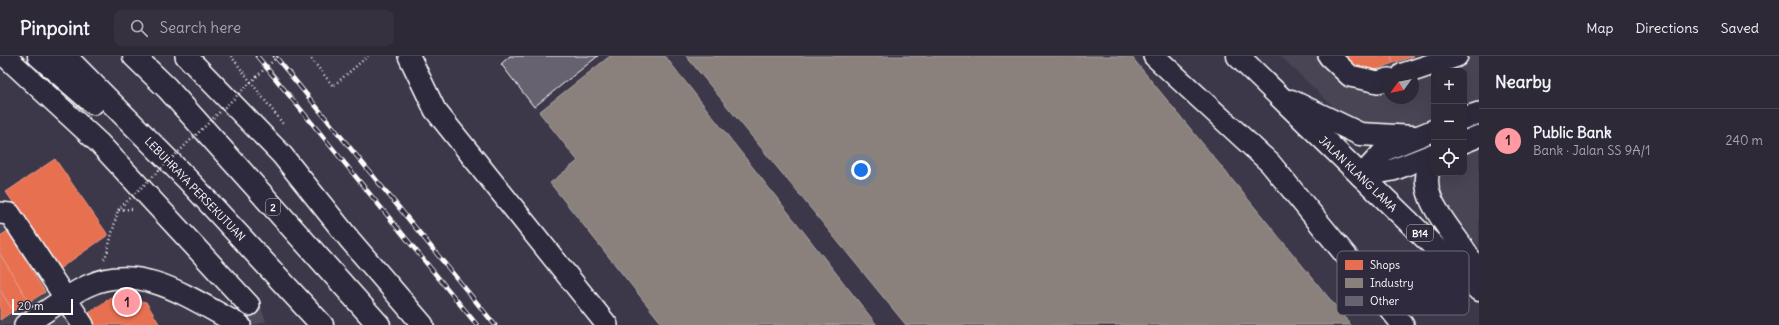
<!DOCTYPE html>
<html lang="en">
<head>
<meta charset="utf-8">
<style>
  :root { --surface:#2d2937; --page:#35313f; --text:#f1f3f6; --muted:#a7a6ad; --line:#484552; --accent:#ff9aa2 }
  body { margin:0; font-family:Delius,sans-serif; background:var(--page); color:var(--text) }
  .controls { position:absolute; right:12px; top:12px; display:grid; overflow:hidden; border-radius:8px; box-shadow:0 4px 16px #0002 }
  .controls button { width:36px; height:36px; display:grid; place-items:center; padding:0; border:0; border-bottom:1px solid var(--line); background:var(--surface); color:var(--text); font:20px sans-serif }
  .compass { position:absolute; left:1383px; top:12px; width:36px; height:36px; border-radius:50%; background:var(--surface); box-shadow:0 4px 16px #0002; rotate:237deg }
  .scale { position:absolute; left:12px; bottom:10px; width:61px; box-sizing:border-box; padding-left:4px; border:2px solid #fff; border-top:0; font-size:11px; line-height:14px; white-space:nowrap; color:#fff; -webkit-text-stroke:3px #2f2a3d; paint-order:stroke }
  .you { position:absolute; left:861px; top:114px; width:14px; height:14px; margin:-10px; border:3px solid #fff; border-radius:50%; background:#1a73e8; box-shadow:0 0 0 6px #1a73e833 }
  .badge { display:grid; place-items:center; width:26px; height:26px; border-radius:50%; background:var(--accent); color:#111; font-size:13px; font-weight:700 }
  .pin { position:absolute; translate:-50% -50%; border:2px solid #fff; box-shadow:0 1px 4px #0006 }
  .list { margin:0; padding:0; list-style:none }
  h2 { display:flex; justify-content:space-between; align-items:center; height:52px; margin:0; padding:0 16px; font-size:17px }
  h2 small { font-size:13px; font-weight:400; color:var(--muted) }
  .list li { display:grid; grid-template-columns:26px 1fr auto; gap:12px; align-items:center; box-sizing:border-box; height:64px; padding:0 16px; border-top:1px solid var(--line) }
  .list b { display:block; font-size:15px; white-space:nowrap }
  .list p { margin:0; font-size:13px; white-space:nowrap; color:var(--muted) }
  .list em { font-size:13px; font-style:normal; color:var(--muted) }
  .icon { flex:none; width:22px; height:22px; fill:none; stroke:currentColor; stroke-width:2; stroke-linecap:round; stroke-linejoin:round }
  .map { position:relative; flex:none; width:1479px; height:269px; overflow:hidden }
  header { display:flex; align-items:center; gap:24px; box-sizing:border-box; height:56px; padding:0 20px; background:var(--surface); border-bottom:1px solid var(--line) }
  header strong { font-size:19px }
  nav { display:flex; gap:22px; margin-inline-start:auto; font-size:14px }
  .search { width:280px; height:36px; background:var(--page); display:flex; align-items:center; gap:10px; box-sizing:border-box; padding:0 14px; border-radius:8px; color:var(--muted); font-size:15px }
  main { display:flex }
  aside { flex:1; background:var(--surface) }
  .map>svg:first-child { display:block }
</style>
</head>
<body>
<header>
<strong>Pinpoint</strong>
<div class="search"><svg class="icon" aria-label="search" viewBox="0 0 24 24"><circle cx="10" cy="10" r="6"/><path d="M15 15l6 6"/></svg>Search here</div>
<nav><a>Map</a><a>Directions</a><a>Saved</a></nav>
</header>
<main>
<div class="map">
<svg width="1479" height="269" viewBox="0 0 1479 269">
  <rect width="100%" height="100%" fill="#3c3749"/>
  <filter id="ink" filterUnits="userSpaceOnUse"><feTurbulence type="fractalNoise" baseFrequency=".025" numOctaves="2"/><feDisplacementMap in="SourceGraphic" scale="8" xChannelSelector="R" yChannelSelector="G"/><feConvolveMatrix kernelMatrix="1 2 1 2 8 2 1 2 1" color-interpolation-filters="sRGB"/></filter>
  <g filter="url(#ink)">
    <g fill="#494455" fill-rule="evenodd">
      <path d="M1280,0H1479V190L1471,182ZM1434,15H1464V117H1434ZM1389,18H1413V42H1389Z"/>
      <polygon points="7,163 74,269 0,269 0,164"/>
    </g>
    <g fill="#e76f51" stroke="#ee9a85">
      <polygon points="1341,0 1391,0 1393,7 1374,15 1352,10"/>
      <polygon points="1391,0 1414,0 1393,7"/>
      <polygon points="55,103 108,179 59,213 6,136"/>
      <polygon points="8,175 45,236 29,246 0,198 0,180"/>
      <polygon points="0,198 29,246 13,255 0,234"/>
      <polygon points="0,234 13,255 0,264"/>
      <polygon points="113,240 146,246 160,269 88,269 83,261"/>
    </g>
    <g fill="#8a817c" stroke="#ada7a3">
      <polygon points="610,0 665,0 877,269 663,269 550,127 578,105 539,56"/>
      <polygon points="686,0 1131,0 1351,269 906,269"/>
    </g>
    <polygon fill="#666270" stroke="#fff" points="510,0 598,0 534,51 501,8"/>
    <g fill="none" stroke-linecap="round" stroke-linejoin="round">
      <polyline stroke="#504b5b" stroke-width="21" stroke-dasharray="21 10" stroke-linecap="butt" points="249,249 256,269"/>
      <defs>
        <g id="minor">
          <polyline points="5,0 99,87 249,249"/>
          <polyline points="186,0 282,99 350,184 423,269"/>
          <polyline points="409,0 435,54 607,269"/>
          <polyline points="1154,0 1270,107 1403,269"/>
          <polyline points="1329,0 1350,20 1378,26 1389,23"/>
          <polyline points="1403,18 1457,0"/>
          <polyline points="1464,62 1479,57"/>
          <polyline points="1464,86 1479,80"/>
          <polyline points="1361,120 1385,94 1434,74"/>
          <polyline points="1361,120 1393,114 1434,98"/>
          <polyline points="0,157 10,158 83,269"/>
          <path d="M25,269C46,256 66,240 87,230C141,204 194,245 240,269"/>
        </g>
        <g id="major">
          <polyline points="1238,0 1479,234"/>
          <polyline points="1291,45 1360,78 1414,81"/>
          <path d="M1434,104C1410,135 1453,174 1468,200C1473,208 1475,217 1479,226"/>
        </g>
        <g id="highway">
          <polyline points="39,0 93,47"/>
          <polyline points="65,0 188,124 322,269"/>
          <polyline points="134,0 167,32 379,269"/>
        </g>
      </defs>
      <use href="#minor" stroke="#fff" stroke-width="24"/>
      <use href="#major" stroke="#fff" stroke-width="25"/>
      <use href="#highway" stroke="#fff" stroke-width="25"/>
      <g stroke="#fff" stroke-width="2.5" stroke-dasharray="1 3" stroke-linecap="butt">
        <polyline points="231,0 283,68"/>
        <polyline points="309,0 333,30 368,0"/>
        <polyline points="104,203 107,197 118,154 132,153"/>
      </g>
      <use href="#minor" stroke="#2f2a3d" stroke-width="21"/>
      <use href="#major" stroke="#2f2a3d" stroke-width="22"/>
      <use href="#highway" stroke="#2f2a3d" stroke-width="22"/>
      <defs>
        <g id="rail">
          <polyline points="257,0 477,269"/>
          <polyline points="275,0 495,269"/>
        </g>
      </defs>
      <use href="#rail" stroke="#fff" stroke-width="4.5"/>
      <use href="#rail" stroke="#2f2a3d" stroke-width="3" stroke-dasharray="9" stroke-linecap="butt"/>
      <polyline stroke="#fff" stroke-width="2.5" stroke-dasharray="1 3" stroke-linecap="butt" points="118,154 278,0"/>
    </g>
  </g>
  <g text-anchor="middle" stroke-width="4" stroke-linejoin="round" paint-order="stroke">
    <g fill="#2f2a3d" stroke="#c1bfc5" stroke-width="1">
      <rect x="266" y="143" width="14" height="16" rx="3"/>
      <rect x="1407" y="169" width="26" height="16" rx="3"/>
    </g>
    <g font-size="10" font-weight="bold" fill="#fff">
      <text x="273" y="155">2</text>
      <text x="1420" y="181">B14</text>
    </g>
    <g font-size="11" fill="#fff" stroke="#2f2a3d">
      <text transform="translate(1358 118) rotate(44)" y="4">JALAN KLANG LAMA</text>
      <text transform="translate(195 133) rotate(46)" y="4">LEBUHRAYA PERSEKUTUAN</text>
    </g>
  </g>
  <rect x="1337" y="195" width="132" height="64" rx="6" fill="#2f2a3d" stroke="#6d6a77" stroke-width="1"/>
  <rect x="1345" y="204" width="18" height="10" fill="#e76f51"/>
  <rect x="1345" y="222" width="18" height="10" fill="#8a817c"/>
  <rect x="1345" y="240" width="18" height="10" fill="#666270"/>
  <g font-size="11" fill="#fff">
    <text x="1370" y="213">Shops</text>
    <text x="1370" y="231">Industry</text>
    <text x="1370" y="249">Other</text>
  </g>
</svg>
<div class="controls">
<button>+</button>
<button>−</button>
<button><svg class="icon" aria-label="locate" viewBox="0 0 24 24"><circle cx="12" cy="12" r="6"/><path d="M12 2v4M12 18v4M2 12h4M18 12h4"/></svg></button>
</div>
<svg class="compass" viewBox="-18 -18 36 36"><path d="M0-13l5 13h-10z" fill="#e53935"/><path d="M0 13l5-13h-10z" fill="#a7a6ad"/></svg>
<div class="scale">20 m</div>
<div class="you"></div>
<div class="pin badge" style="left:127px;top:246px">1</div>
</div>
<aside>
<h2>Nearby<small></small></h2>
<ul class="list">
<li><span class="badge">1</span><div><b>Public Bank</b><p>Bank · Jalan SS 9A/1</p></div><em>240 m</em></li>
</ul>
</aside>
</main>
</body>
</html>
